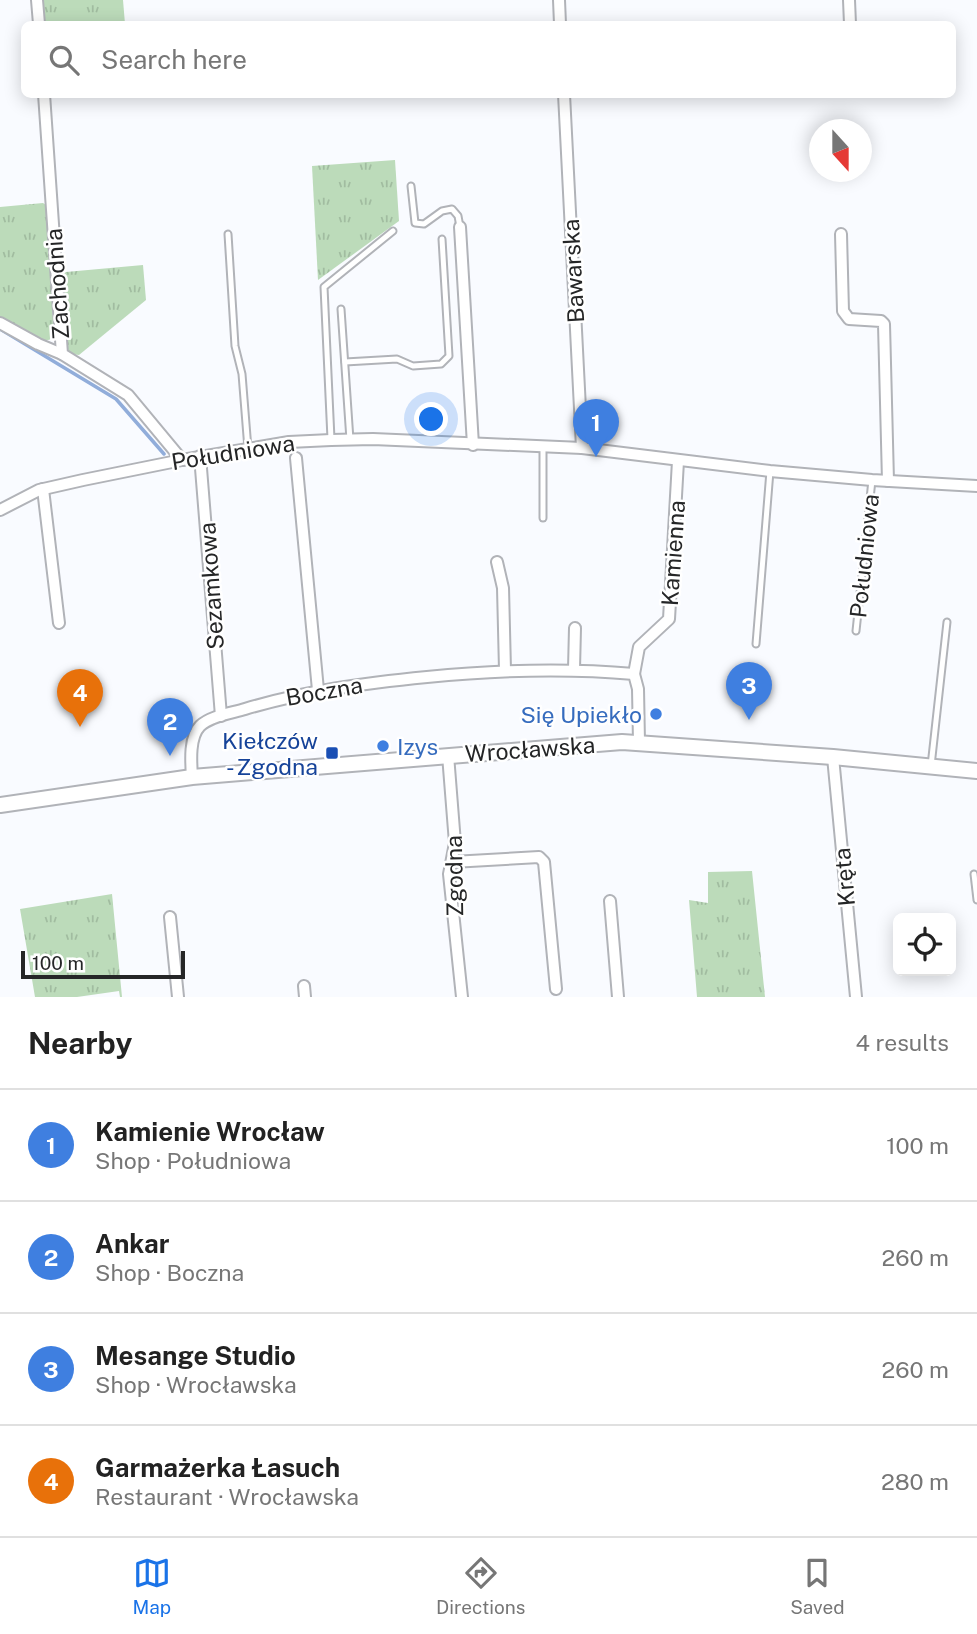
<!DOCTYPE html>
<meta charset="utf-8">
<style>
body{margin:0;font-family:"Public Sans",sans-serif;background:#f6f6f6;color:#222}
.controls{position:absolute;right:21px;bottom:21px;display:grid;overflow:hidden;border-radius:10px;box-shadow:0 4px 18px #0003}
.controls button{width:63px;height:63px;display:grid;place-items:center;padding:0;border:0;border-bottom:2px solid #e0e0e0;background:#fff;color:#222;font:35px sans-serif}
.compass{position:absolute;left:809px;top:119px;width:63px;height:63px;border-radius:50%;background:#fff;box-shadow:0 4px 18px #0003;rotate:159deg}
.scale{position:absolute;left:21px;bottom:18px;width:164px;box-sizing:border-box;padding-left:7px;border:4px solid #252627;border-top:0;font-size:19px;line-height:24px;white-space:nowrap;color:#252627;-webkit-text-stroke:5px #fff;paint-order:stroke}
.you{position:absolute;left:432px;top:420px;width:24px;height:24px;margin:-18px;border:5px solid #fff;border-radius:50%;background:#1a73e8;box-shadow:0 0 0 10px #1a73e833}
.badge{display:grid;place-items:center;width:46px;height:46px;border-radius:50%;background:#1a73e8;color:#fff;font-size:23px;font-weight:700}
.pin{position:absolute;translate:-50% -58px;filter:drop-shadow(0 2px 4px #0008)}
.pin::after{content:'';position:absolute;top:37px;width:24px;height:21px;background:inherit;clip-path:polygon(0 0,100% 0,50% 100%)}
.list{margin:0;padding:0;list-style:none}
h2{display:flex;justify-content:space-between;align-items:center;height:91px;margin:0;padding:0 28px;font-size:30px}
h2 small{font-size:23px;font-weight:400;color:#767676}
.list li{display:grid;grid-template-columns:46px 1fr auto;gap:21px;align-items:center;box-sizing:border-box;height:112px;padding:0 28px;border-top:2px solid #e0e0e0}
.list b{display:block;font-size:26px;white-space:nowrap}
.list p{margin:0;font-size:23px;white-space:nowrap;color:#767676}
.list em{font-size:23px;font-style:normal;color:#767676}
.icon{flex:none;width:38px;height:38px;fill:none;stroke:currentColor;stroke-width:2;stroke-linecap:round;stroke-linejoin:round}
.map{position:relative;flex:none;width:977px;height:997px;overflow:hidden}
.search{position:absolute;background:#fff;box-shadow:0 4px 18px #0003;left:21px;right:21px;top:21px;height:77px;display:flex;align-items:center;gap:18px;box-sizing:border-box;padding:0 24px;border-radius:10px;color:#767676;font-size:26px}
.sheet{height:539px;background:#fff}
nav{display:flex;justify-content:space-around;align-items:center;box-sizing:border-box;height:98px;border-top:2px solid #e0e0e0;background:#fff;font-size:19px;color:#767676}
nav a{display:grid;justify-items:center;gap:4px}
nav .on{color:#1a73e8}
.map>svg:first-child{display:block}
.grass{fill:url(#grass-tufts)}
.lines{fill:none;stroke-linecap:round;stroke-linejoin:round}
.stream{stroke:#91adda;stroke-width:3.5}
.service-casing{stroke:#b1b3b8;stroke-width:9}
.minor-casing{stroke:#b1b3b8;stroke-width:14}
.tertiary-casing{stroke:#b1b3b8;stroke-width:18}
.service{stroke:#fff;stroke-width:5}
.minor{stroke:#fff;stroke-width:10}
.tertiary{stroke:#fff;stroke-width:14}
.shop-dot{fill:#3f7fe0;stroke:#fff;stroke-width:2.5}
.transit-dot{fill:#1a4fb4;stroke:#fff;stroke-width:2.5}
.labels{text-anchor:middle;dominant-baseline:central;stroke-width:5;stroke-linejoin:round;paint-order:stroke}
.street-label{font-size:23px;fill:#252627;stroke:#fff}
.shop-label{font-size:23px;fill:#366cbe;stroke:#fff;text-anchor:end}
.transit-label{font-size:23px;fill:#164399;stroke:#fff;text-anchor:end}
</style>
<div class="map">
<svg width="977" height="997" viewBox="0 0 977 997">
<defs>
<pattern id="grass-tufts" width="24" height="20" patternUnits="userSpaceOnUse" patternTransform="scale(1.75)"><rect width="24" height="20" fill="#bcdbba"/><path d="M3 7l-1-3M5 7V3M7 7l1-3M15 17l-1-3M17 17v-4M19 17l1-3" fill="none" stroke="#a1bca0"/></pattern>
</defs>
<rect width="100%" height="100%" fill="#f9fbff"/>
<!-- grass -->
<g class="grass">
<polygon points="41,0 123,0 125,24 43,24"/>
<polygon points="395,160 399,221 318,280 312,166"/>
<path d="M43,203l3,2 8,132c-14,12 -40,-10 -54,-17v-113z"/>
<polygon points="143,265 146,300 79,355 71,354 65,345 59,275 66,272"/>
<polygon points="752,871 765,997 697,997 689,900 708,903 708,872"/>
<polygon points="112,894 122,997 120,997 119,991 77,997 35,997 20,909"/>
</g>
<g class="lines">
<!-- stream -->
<polyline class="stream" points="0,329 116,399 164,454"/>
<!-- service casing -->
<g class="service-casing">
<g id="service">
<polyline points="411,186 415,223 424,224 442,211 452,209 458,216 460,227"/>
<polyline points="228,234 235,346 242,374 248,449"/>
<polyline points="341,309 350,440"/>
<polyline points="345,362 397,359 413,366 441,364 449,356 442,239"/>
<polyline points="331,439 324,287 393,231"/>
<polyline points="543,447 543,518"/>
<polyline points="856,631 872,480"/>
<polyline points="756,644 770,471"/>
<polyline points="931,766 947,622"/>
<polyline points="974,874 977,900"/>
</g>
</g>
<!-- minor casing -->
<g class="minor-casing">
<g id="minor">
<polyline points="37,0 39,24"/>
<polyline points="559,0 560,24"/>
<polyline points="849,0 850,24"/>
<polyline points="44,94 62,354 128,395 182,460"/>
<polyline points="564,94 582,448"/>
<polyline points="460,227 473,445"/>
<polyline points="841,234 843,311 849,319 881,321 884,324 888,481"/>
<polyline points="0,323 38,344 62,354"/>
<polyline points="200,456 221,716"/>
<polyline points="296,458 318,690"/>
<polyline points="43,489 59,623"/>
<polyline points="0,510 39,490 83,480 182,460 289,442 331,440 373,439 582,448 770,471 872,480 977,486"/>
<polyline points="497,562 503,588 505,670"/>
<polyline points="574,669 575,628"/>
<polyline points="634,674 639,647 669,619 678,461"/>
<polyline points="448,755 455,843 449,874 462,997"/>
<polyline points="833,757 856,997"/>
<path d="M192,777c-1,-15 -3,-40 8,-51 10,-10 32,-13 45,-17 60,-18 120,-26 182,-32 70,-7 137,-9 207,-3l4,15 1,53"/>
<polyline points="452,862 539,857 544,862 556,989"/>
<polyline points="610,901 618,997"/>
<polyline points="170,917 178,997"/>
<polyline points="304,986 305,997"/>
</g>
</g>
<!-- tertiary casing -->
<g class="tertiary-casing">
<polyline id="tertiary" points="0,805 192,777 622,742 833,757 977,771"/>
</g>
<!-- service -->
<use href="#service" class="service"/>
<!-- minor -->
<use href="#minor" class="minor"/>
<!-- tertiary -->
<use href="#tertiary" class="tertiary"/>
</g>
<!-- markers -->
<g class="shop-dot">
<circle cx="656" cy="714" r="7"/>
<circle cx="383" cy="746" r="7"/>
</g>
<rect class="transit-dot" x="325" y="746" width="14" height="14" rx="3.5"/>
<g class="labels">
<!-- street labels -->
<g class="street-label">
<text transform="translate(573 271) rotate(-93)">Bawarska</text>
<text transform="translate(57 284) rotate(-94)">Zachodnia</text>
<text transform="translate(233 452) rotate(-9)">Południowa</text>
<text transform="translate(673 553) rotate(-86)">Kamienna</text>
<text transform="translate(864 556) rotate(-84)">Południowa</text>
<text transform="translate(211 586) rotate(-94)">Sezamkowa</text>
<text transform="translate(324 691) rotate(-10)">Boczna</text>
<text transform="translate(530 749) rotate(-4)">Wrocławska</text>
<text transform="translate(454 876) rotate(-91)">Zgodna</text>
<text transform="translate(844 877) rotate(-95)">Kręta</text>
</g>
<!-- shop labels -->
<g class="shop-label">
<text x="642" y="714">Się Upiekło</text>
<text x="397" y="746" text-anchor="start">Izys</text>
</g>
<!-- transit labels -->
<g class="transit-label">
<text x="318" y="740">Kiełczów<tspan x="318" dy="26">- Zgodna</tspan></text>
</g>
</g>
</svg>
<div class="controls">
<button><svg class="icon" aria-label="locate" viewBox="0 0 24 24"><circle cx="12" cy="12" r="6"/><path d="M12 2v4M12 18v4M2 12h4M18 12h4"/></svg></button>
</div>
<svg class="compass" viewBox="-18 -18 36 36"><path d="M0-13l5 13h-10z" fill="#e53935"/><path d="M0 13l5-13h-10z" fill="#767676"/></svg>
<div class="scale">100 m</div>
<div class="you"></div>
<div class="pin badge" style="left:596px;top:457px;background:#3f7fe0">1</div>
<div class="pin badge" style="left:170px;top:756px;background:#3f7fe0">2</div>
<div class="pin badge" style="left:749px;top:720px;background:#3f7fe0">3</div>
<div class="pin badge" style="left:80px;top:727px;background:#e8710a">4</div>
<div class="search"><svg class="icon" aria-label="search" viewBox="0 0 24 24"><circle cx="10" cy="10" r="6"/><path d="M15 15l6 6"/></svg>Search here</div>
</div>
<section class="sheet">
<h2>Nearby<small>4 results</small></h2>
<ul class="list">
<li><span class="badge" style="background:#3f7fe0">1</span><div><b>Kamienie Wrocław</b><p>Shop · Południowa</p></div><em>100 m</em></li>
<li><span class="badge" style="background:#3f7fe0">2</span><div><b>Ankar</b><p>Shop · Boczna</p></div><em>260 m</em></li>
<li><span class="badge" style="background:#3f7fe0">3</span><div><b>Mesange Studio</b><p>Shop · Wrocławska</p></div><em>260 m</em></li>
<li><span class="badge" style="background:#e8710a">4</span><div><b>Garmażerka Łasuch</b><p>Restaurant · Wrocławska</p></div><em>280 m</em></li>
</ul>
</section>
<nav>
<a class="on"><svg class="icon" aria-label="map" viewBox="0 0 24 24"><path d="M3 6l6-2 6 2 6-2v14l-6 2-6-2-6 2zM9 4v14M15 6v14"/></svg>Map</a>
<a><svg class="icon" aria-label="directions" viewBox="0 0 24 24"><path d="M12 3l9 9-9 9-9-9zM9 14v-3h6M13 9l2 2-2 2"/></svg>Directions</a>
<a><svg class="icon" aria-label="saved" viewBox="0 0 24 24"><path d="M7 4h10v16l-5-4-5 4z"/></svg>Saved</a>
</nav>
